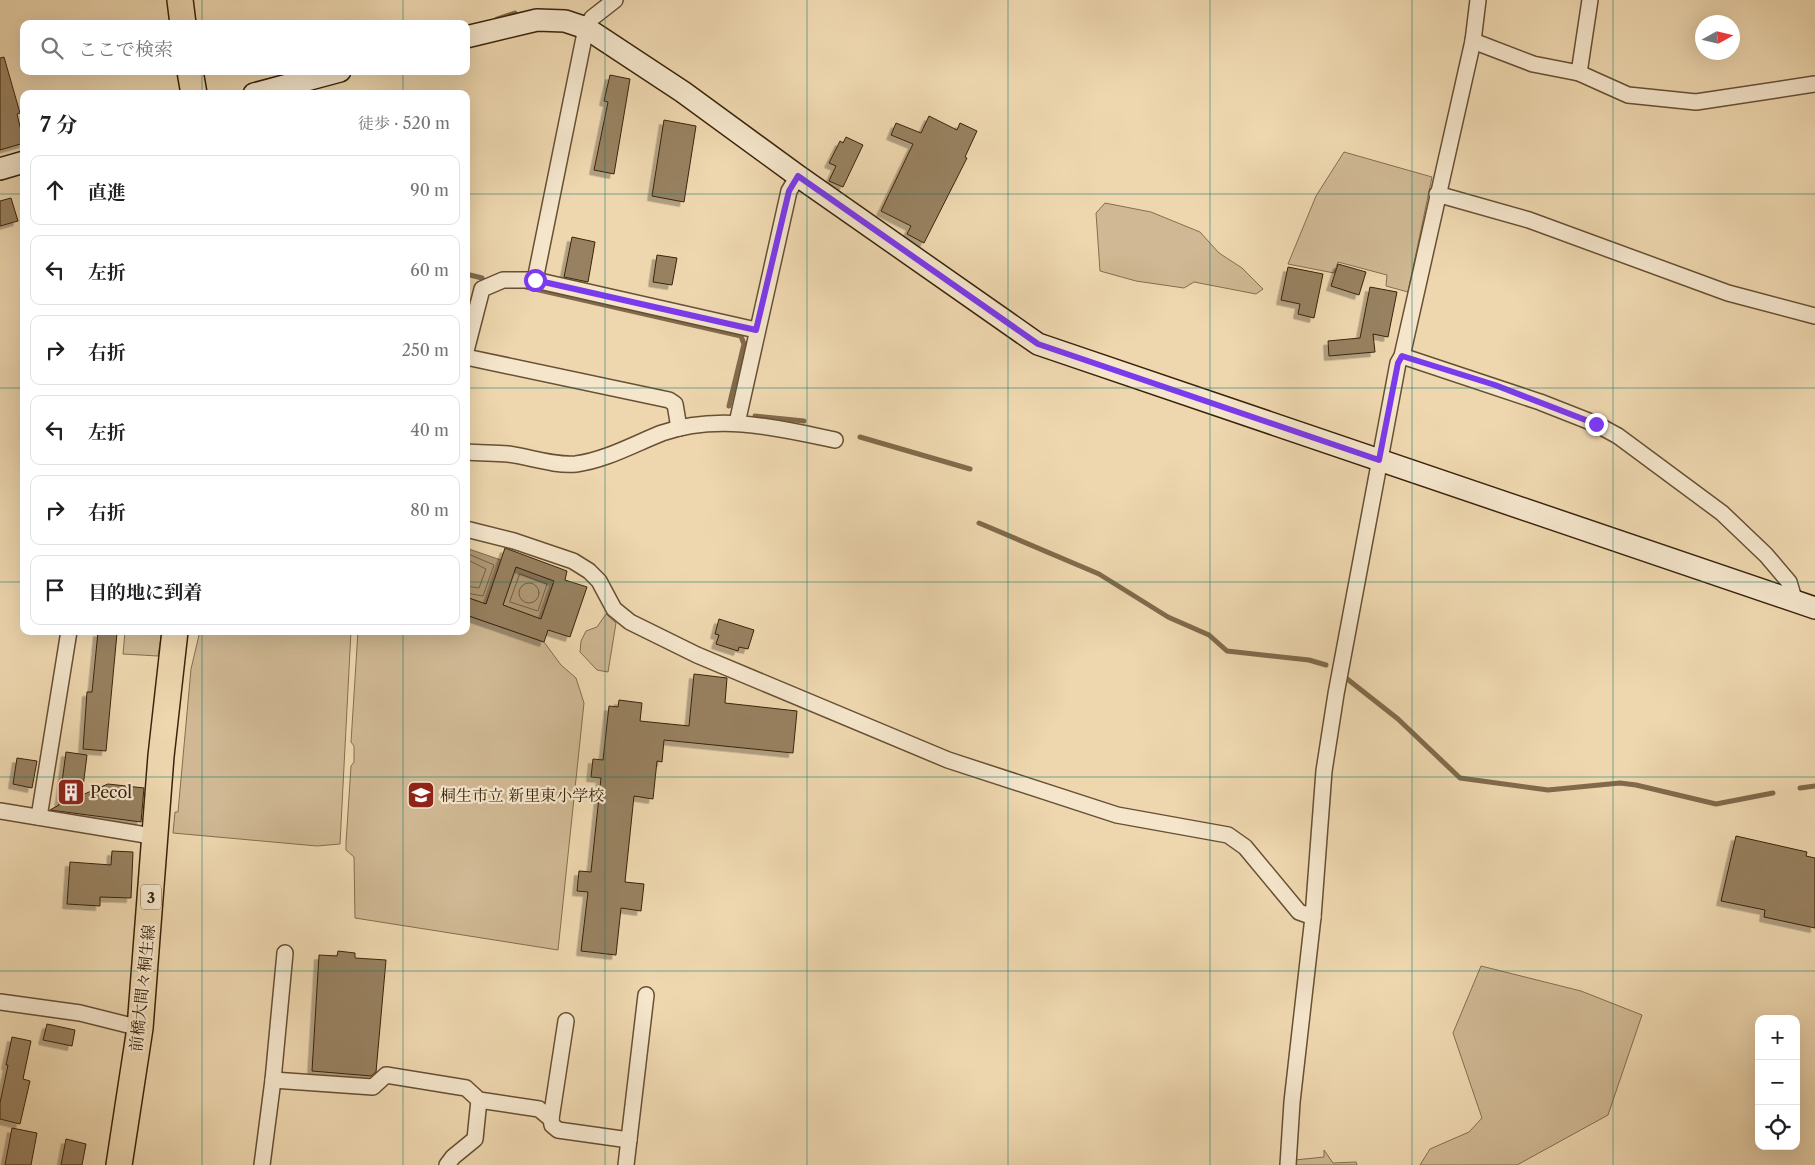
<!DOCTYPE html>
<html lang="ja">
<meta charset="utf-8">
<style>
body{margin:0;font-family:"Libre Caslon Text","Noto Serif JP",serif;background:#f6f6f6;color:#202124}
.controls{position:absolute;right:15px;bottom:15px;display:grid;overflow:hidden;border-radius:10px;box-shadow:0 5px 20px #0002}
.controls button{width:45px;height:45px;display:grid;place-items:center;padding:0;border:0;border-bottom:1px solid #e0e0e0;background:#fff;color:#202124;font:25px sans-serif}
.compass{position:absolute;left:1695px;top:15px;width:45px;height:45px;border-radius:50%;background:#fff;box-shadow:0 5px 20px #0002;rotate:82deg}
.stop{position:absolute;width:15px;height:15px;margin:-11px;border:4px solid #7c3aed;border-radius:50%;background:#fff}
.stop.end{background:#7c3aed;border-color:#fff;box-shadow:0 1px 5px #0008}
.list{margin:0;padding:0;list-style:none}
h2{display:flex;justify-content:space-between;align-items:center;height:65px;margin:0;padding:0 20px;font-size:21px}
h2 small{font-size:16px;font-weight:400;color:#757577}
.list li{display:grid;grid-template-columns:32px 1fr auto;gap:15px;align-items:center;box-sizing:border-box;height:70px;margin:0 10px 10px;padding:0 10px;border:1px solid #e0e0e0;border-radius:10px}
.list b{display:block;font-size:19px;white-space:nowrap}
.list em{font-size:16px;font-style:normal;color:#757577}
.icon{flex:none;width:28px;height:28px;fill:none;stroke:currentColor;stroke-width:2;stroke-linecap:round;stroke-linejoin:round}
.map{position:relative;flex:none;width:1815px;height:1165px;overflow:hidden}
.search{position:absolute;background:#fff;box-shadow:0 5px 20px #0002;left:20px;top:20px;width:450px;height:55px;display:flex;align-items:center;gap:12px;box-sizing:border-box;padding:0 18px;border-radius:10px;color:#757577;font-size:19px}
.panel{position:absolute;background:#fff;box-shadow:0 5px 20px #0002;left:20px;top:90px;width:450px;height:545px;border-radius:10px}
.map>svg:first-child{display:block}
.green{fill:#cfb893;stroke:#846e4e}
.water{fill:#b19a77;stroke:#816a4b}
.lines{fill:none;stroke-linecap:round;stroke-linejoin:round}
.shore{stroke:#765e40;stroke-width:1}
.stream{stroke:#816a4b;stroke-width:5}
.building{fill:#988160;stroke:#3a230a;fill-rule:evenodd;filter:url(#shadow)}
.street-casing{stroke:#675033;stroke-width:18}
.secondary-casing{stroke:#3a230a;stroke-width:24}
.primary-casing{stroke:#3a230a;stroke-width:28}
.street{stroke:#f4e5cb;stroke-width:15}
.secondary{stroke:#f4e5cb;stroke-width:21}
.primary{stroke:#eed7af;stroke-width:25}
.route{stroke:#7c3aed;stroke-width:6}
.grid{fill:none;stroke:#0f766e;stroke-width:1;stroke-opacity:0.55}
.labels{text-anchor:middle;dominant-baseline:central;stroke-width:4.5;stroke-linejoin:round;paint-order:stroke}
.shield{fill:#f4e5cb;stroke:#725d44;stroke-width:1}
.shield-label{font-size:15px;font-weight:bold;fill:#3a230a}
.poi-label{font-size:16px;fill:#3a230a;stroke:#f4e5cb;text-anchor:start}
.street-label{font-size:16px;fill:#3a230a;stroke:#f4e5cb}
</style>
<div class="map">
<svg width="1815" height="1165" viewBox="0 0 1815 1165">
<defs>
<filter id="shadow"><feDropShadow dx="-4.5" dy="4.5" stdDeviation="0" flood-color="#0004"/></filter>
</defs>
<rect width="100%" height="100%" fill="#eed7af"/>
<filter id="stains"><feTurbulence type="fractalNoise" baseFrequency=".004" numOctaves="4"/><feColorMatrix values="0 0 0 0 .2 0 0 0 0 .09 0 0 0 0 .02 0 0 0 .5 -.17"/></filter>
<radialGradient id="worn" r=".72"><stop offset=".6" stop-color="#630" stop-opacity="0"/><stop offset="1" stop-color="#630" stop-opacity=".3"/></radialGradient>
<!-- green -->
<g class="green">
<polygon points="1344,152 1432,177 1408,292 1386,286 1387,275 1338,262 1334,273 1288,264 1316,196"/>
<polygon points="1105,203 1151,212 1200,232 1219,253 1242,268 1263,289 1256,294 1194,282 1184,288 1136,281 1100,271 1096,213"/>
<polygon points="606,614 616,623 608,672 597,670 580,652 581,641 586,631 597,627"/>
<polygon points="466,615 544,642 561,665 576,678 584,703 558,950 355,918 354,857 346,850 346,843 351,766 354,762 354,746 351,742 358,631 466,631"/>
<polygon points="129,631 162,631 158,656 123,654 125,632"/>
<polygon points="200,631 351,631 340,844 317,846 173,833 175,812 178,812 191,669"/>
<polygon points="1481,966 1581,991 1642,1015 1608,1115 1517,1165 1420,1165 1430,1149 1469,1132 1482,1118 1453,1033"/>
<polygon points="1324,1150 1333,1163 1356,1162 1357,1165 1295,1165 1295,1160 1324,1157"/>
</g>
<!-- water -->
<g class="water">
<polygon points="466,548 501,560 486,604 466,597"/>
<polygon points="516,567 554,581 541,619 503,605"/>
</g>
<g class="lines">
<!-- shore -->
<g class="shore">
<polyline points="466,553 494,565 483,596 466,593"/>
<polyline points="466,559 486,569 479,588 466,586"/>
<polygon points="520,574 547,584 538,611 510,602"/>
<circle cx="529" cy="593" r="10"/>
</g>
<!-- stream -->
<g class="stream">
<polyline points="497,19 515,13"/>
<polyline points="466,274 482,278"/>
<polyline points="526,287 741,336 744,344 729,406"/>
<polyline points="755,416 804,421"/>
<polyline points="860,437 970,469"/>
<polyline points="979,523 1099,574 1168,617 1209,635 1227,651 1309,660 1326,665"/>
<polyline points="1346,678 1398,719 1460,778 1548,790 1620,783 1636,785 1716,804 1773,793"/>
<polyline points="1800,788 1815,786"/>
</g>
</g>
<!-- building -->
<g class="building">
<polygon points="4,57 20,113 17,114 24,143 0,150 0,58"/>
<polygon points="610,75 630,79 614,174 594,170 608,102 604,101"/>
<polygon points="929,116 957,130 960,123 977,131 965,157 967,158 924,243 907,234 911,226 881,211 913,144 891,135 896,123 921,133"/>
<polygon points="664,120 696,126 684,202 652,196"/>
<polygon points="846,137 863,145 843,187 829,181 836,166 829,163 840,141 843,143"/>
<polygon points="11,198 18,221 0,226 0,201"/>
<polygon points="572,237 595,242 588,282 564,277"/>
<polygon points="657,255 677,258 672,285 653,282"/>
<polygon points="1338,264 1366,272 1359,295 1331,286"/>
<polygon points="1288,267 1323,274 1314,318 1298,314 1300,304 1281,300"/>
<polygon points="1370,287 1397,292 1388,337 1373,334 1375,352 1329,356 1328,341 1360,338"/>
<path d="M505,548l62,23 -2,9 22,7 -17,50 -22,-7 -4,12 -78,-27v-18l20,7zM516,567l38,14 -13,38 -38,-14z"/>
<polygon points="719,619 754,630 748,649 739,647 738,651 716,644 719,635 715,634"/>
<polygon points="98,632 117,633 106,751 83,749 87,692 92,692"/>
<polygon points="694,674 727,678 725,703 797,711 793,753 664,740 662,762 657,761 653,799 634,796 625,882 644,884 641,911 621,908 616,955 581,951 588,892 577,891 579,871 591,872 601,778 591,777 593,759 603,760 609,706 618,707 619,700 642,703 640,721 689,726"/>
<polygon points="66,752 87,755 82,795 108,784 144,788 141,822 50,810 59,805"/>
<polygon points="17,758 37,761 32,788 13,784"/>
<polygon points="1736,836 1807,852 1806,856 1815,858 1815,928 1764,917 1765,910 1721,901"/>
<polygon points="112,851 133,852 131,898 100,897 100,906 67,904 70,862 111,865"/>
<polygon points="338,951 355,953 355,958 386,960 376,1072 371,1076 312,1071 319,955 337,956"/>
<polygon points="47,1024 75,1030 72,1046 43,1040"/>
<polygon points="12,1037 31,1041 23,1079 30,1081 20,1124 0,1119 0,1103 8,1065 6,1065"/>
<polygon points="12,1128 37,1133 31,1165 5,1165"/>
<polygon points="66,1139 86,1144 82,1165 61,1165"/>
</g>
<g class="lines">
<!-- street casing -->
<g class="street-casing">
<g id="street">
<polyline points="1473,41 1533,64 1579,73 1628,95 1696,102 1815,84"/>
<polyline points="1579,73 1590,0"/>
<polyline points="1437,194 1529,220 1728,293 1815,316"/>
<polyline points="535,280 586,28 592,18 615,0"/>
<polyline points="466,351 482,289 503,280 535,280 756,330"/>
<polyline points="1402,356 1540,402 1596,424 1618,436 1722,513 1766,555 1789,582 1795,602"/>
<polyline points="466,357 669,400 675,404 679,428"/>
<polyline points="737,423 789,191 798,176"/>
<path d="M466,452c14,1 28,1 42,2 22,3 46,12 68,10 30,-4 58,-20 86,-31 57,-20 116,-5 173,7"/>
<polyline points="466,529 514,541 573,561 589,571 599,581 614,609 630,622 697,655 948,760 1117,815 1228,835 1245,847 1299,912 1313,917"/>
<polyline points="0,811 140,834 155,838"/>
<polyline points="39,817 69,631"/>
<polyline points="0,1002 80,1013 140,1028"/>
<polyline points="273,1080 373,1087 386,1075 466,1088 479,1100 539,1109 551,1119 552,1125 558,1130 629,1140"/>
<polyline points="551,1119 566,1021"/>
<polyline points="262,1165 273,1080 285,953"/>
<polyline points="447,1165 453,1157 475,1139 479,1100"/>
<polyline points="626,1165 646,995"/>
<polyline points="1288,1165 1292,1102 1313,917 1324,771 1336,694 1398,363 1402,356 1473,41 1478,0"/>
</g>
</g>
<!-- secondary casing -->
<g class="secondary-casing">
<g id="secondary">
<polyline points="466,37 537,20 565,21 586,28 683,92 798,176 1038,344 1815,608"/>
<polyline points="254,94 340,71"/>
<polyline points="0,169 24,162"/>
</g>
</g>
<!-- primary casing -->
<g class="primary-casing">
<g id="primary">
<polyline points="180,0 183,24"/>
<polyline points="190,71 194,94"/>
<polyline points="119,1165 140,1028 161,756 175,631"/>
</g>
</g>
<!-- street -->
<use href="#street" class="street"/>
<!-- secondary -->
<use href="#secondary" class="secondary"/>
<!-- primary -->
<use href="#primary" class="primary"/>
</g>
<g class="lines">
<!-- route -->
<polyline class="route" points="535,280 756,330 789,191 798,176 1038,344 1379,460 1398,363 1402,356 1495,385 1596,424"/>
</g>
<!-- grid -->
<path class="grid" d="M202,0v24M403,0v24M605,0v1165M807,0v1165M1008,0v1165M1210,0v1165M1412,0v1165M1613,0v1165M202,71v23M403,71v23M0,194h24M466,194h1349M0,388h24M466,388h1349M0,582h24M466,582h1349M202,631v534M403,631v534M0,777h1815M0,971h1815"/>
<!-- icons -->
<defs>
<g id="building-square" transform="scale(1.4375)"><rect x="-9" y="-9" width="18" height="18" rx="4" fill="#8f2418" stroke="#f4e5cb"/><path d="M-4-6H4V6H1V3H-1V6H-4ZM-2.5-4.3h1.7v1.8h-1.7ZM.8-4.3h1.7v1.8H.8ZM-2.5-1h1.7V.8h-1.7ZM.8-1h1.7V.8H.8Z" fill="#fff"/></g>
<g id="school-square" transform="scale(1.4375)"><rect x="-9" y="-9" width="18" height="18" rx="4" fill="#8f2418" stroke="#f4e5cb"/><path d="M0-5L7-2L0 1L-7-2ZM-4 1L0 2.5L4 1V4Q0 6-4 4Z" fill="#fff"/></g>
</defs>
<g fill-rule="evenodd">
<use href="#building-square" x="71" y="792"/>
<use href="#school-square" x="421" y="795"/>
</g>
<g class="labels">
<!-- shield labels -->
<rect class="shield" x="141" y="884.5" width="20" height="25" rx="4"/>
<g class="shield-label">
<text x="151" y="897">3</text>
</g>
<!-- poi labels -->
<g class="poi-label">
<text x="90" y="792">Pecol</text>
<text x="440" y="795">桐生市立 新里東小学校</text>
</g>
<!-- street labels -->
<g class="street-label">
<text transform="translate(142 988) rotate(-84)">前橋大間々桐生線</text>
</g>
</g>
<rect width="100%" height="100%" filter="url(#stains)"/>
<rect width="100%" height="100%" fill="url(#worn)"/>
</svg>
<div class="controls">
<button>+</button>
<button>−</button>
<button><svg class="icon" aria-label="locate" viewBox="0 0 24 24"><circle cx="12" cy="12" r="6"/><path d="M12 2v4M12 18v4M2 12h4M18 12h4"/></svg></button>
</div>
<svg class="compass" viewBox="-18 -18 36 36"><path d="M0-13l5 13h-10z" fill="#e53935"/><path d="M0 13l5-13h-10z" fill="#757577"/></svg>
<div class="stop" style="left:535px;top:280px"></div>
<div class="stop end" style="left:1596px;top:424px"></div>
<div class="search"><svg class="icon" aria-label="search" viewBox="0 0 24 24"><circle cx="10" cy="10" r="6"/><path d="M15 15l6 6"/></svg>ここで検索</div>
<section class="panel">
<h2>7 分<small>徒歩 · 520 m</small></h2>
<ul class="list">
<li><svg class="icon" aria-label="ahead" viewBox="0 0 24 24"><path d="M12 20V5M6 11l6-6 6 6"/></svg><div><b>直進</b></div><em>90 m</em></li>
<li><svg class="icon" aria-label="left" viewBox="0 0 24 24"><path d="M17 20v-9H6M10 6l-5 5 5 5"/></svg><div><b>左折</b></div><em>60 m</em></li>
<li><svg class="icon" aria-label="right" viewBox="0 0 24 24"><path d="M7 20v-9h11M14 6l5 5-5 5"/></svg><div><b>右折</b></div><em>250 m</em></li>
<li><svg class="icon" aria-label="left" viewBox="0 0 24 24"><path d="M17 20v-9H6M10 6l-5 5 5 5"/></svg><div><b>左折</b></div><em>40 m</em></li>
<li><svg class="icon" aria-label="right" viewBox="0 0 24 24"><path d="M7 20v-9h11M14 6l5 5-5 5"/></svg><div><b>右折</b></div><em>80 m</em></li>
<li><svg class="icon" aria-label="arrive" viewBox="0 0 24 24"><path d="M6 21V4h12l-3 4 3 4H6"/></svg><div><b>目的地に到着</b></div></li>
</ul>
</section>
</div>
